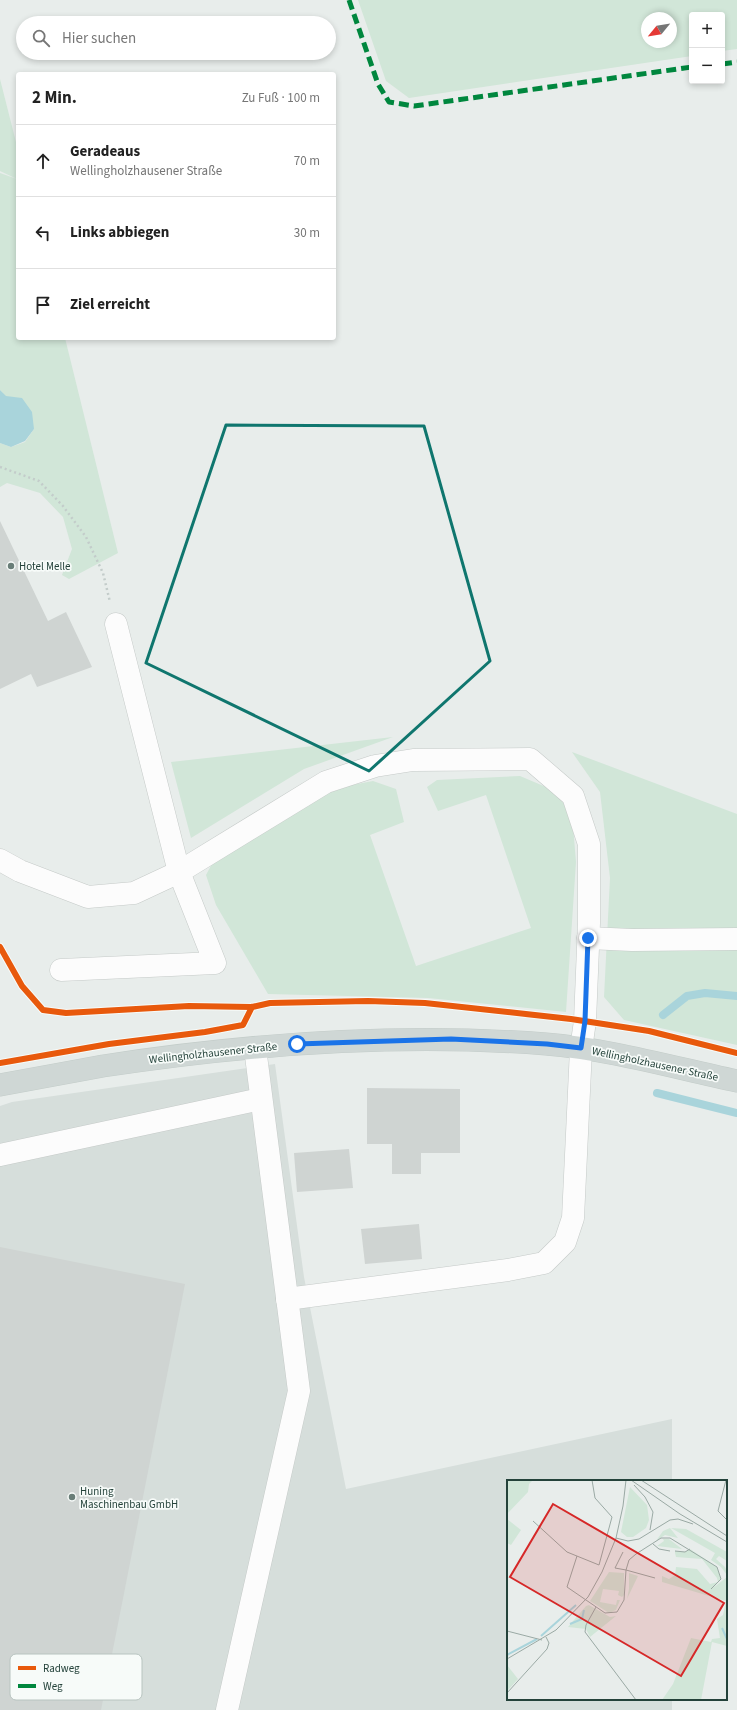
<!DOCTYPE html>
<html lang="de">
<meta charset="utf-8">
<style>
body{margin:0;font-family:"Source Sans 3",sans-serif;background:#f6f6f6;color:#222}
.controls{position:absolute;right:12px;top:12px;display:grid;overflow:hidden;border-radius:4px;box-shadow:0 2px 6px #0003}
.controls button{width:36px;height:36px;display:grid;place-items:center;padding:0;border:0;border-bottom:1px solid #e0e0e0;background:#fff;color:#222;font:20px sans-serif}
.compass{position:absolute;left:641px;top:12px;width:36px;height:36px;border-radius:50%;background:#fff;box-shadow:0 2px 6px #0003;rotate:240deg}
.stop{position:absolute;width:12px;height:12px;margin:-9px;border:3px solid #1a73e8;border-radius:50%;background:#fff}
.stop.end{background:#1a73e8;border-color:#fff;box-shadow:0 1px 4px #0008}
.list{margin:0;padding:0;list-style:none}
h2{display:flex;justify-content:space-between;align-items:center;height:52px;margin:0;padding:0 16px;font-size:17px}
h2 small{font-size:13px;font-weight:400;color:#767676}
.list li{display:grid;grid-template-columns:26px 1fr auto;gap:12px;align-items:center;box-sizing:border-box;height:72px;padding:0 16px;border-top:1px solid #e0e0e0}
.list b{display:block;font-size:15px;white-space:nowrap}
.list p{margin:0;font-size:13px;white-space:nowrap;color:#767676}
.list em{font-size:13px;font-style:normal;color:#767676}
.icon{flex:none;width:22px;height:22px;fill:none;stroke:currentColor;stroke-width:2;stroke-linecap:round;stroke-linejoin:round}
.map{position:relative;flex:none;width:737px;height:1710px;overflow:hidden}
.search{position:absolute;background:#fff;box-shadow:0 2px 6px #0003;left:16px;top:16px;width:320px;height:44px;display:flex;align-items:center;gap:10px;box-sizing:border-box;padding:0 14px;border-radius:22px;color:#767676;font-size:15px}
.panel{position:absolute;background:#fff;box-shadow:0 2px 6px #0003;left:16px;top:72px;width:320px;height:268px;border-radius:4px}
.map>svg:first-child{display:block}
.built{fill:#d6dedb}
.green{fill:#d1e6d8;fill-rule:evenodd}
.water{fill:#a9d4db}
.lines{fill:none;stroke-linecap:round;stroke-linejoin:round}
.stream{stroke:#a9d4db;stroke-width:8}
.building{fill:#cfd4d2}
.minor-casing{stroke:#c5cac8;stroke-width:23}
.major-casing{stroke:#c3ccc9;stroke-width:23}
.path{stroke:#c3ccca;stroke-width:2.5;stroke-dasharray:2 3;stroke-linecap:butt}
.minor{stroke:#fcfcfc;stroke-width:22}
.major{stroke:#cfd7d5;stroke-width:22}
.quiet{stroke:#00873e;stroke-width:5;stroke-dasharray:10 5;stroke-linecap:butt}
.cycleway-casing{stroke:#f7fbf9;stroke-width:8}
.cycleway{stroke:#e8590c;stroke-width:6}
.route{stroke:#1a73e8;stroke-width:5}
.marked{fill:none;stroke:#0f766e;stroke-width:3;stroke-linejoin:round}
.poi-dot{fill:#697e78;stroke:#f7fbf9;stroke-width:1.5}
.labels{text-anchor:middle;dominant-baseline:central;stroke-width:3.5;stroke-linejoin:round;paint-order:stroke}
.poi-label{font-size:11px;fill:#24423a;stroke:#f7fbf9;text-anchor:start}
.street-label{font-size:11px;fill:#24423a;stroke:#f7fbf9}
.inset-river{fill:none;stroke:#a9d4db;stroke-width:2}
.inset-road{fill:none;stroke:#9aa9a4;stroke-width:1}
.view{fill:#d62828;fill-opacity:0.15;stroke:#d62828;stroke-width:2}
.inset-edge{fill:none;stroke:#24423a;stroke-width:2}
.key{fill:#f7fbf9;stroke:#b8c4c0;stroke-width:1}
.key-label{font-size:11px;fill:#24423a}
</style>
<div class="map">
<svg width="737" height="1710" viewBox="0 0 737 1710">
<rect width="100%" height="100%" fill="#e8edeb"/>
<!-- built -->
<polygon class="built" points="275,1064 304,1277 346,1489 672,1419 672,1481 508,1481 508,1699 672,1699 672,1710 0,1710 0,1106 12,1102"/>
<!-- green -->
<g class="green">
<path d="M358,0h379v49l-15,2v-36h-30v41l-283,42 -23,-17zM647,18h24v24h-24z"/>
<polygon points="0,79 18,150 18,338 65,338 118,553 69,579 62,575 72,549 63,517 40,493 7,483 0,487 0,443 11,447 25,442 34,429 0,390 0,173 17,179 0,171"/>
<polygon points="393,737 304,769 191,838 171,762"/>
<polygon points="572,752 737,814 737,1045 624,1020 604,997 610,878 600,792"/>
<polygon points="520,776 553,790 572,814 576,862 566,1012 428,998 268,994 216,905 206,875 214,860 336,788 373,781 396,789 404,822 370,835 416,966 531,928 486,795 438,811 427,787 437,780"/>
</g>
<!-- water -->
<polygon class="water" points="0,390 6,396 22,398 32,412 34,429 25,441 11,447 0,443"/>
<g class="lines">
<!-- stream -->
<g class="stream">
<polyline points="663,1015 687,996 705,993 737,996"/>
<polyline points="657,1093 737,1113"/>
</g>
</g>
<!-- building -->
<g class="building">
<polygon points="0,521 48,621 66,612 92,667 37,687 31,674 0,689"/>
<polygon points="367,1088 460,1089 460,1153 421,1153 421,1174 392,1174 392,1144 367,1144"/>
<polygon points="349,1149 353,1188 297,1192 294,1153"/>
<polygon points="419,1224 422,1259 365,1264 361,1229"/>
<polygon points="0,1247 185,1284 101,1710 0,1710"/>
</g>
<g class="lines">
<!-- minor casing -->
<g class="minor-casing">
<g id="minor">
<polyline points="116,624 179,872 326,782 375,766 413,760 530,759 573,796 589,844 589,923 585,1021 581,1049 573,1218 565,1242 544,1263 508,1270 287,1299"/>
<polyline points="0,860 20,871 88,897 134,893 179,872 215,963 61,970"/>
<polyline points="588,938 632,940 737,939"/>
<polyline points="0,1155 261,1099"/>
<polyline points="227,1710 299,1391 255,1048"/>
</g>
</g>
<!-- major casing -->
<g class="major-casing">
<path id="major" d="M0,1085c34,-6 69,-13 103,-19 144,-22 298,-33 443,-22 63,5 129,24 191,37"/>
</g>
<!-- path -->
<polyline class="path" points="0,467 39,481 63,506 86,537 103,573 110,602"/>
<!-- minor -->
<use href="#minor" class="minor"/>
<!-- major -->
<use href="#major" class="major"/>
<!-- quiet -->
<g class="quiet">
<polyline points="349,0 378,84 389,102 414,106 692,67"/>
<polyline points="722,64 737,62"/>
</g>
<!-- cycleway casing -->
<g class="cycleway-casing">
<g id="cycleway">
<polyline points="0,947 22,986 43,1010 66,1013 189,1006 252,1007 270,1003 368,1001 425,1003 571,1019 649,1031 737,1053"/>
<polyline points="0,1063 109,1044 205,1032 243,1025 252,1007"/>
</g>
</g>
<!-- cycleway -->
<use href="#cycleway" class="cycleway"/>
</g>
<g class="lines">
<!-- route -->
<polyline class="route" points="297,1044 451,1039 547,1044 581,1048 585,1021 588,938"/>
</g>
<!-- marked area -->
<path class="marked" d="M226,425l198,1 66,235 -121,110 -223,-108z"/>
<!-- markers -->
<g class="poi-dot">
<circle cx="11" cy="566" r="4"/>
<circle cx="72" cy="1497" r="4"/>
</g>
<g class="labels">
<!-- poi labels -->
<g class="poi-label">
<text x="19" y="566">Hotel Melle</text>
<text x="80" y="1491">Huning<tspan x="80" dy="13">Maschinenbau GmbH</tspan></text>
</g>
<!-- street labels -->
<g class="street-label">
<text transform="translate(213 1053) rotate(-6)">Wellingholzhausener Straße</text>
<text transform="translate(655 1064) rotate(12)">Wellingholzhausener Straße</text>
</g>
</g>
<!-- overview -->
<g transform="translate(507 1480)">
<rect width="220" height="220" fill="#e8edeb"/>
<path d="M0,0h26l-4,4 -1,8 -21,22zM123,7l17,18 2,15 -3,8 -13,9h-6l-6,-5zM0,39l14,11 -10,15 -4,-2zM163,48l8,10 -13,-3 -9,6 7,-10zM164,48l15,1 41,23v9l-8,-5 -3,3 9,8 2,4v4l-6,-8 -10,-7 4,-7zM156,59h6l13,10 -25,-3 7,-5zM183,69l27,18 4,12 -8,9 14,-11v69l-15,-4 -11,58h-39l11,-16 18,-46 20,4 1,-3 8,-1 -3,-19 6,-4 3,-14 -64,-19v-6l7,3 6,-4 1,-8 21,2 13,15 8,-2 -1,-4 -15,-19 -26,-2 -1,-4v-2l10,1zM102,92l15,1v22l-2,2 -4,-2 1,-4 -16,-2 -3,13 16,3 1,-5h3l-4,10 -7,3 -19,-12zM122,93l9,3 -11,23 2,-10zM82,125l21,12 6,-1 -26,21 -4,-8 -18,-2 18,-21zM0,185l11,14 -11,12z" fill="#d1e6d8"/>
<path class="inset-river" d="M63,144l12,-5 2,-9M215,148l5,11M34,156l35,-31M0,175l30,-16"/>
<path class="inset-road" d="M85,0l3,18 17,19 -13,48M124,0l49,34 47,28M134,0l86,56M219,0l-8,31 9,9M127,5l11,12 8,15 -3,18M26,41l34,31 32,13M109,58l12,3 11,-2 31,-19 8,-1 15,5M146,64l6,5 11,2M168,71l10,1 5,-3M116,72l-8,16 11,2 3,-10 7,-6 25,-16h9l47,29 4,12 -10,10M70,76l-10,31 38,26 12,-1 7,-12 2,-30 29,8M89,127l-10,18 -1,7 51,68M0,151l35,9M0,179l49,-29 32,-33 14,-25 14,-34 7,-32 3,-26M0,213l40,-44 2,-6 -3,-6"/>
<path class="view" d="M46,24l171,99 -43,73 -171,-99z"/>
<rect width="220" height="220" class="inset-edge"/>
</g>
<!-- legend -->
<rect x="10" y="1654" width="132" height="46" rx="6" class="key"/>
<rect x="18" y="1666" width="18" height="4" fill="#e8590c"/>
<rect x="18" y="1684" width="18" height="4" fill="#00873e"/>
<g class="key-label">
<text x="43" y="1672">Radweg</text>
<text x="43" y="1690">Weg</text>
</g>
</svg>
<div class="controls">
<button>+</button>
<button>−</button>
</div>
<svg class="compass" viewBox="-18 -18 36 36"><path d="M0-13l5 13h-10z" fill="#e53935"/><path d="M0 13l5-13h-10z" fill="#767676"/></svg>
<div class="stop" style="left:297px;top:1044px"></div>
<div class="stop end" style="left:588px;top:938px"></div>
<div class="search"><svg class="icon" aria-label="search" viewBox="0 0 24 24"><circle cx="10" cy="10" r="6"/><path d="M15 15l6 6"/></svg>Hier suchen</div>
<section class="panel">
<h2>2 Min.<small>Zu Fuß · 100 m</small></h2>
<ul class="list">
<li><svg class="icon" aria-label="ahead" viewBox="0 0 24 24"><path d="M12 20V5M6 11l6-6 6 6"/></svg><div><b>Geradeaus</b><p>Wellingholzhausener Straße</p></div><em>70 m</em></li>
<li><svg class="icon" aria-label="left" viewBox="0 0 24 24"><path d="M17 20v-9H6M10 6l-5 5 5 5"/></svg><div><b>Links abbiegen</b></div><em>30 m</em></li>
<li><svg class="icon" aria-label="arrive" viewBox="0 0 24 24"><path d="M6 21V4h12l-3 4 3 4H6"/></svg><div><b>Ziel erreicht</b></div></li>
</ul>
</section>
</div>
